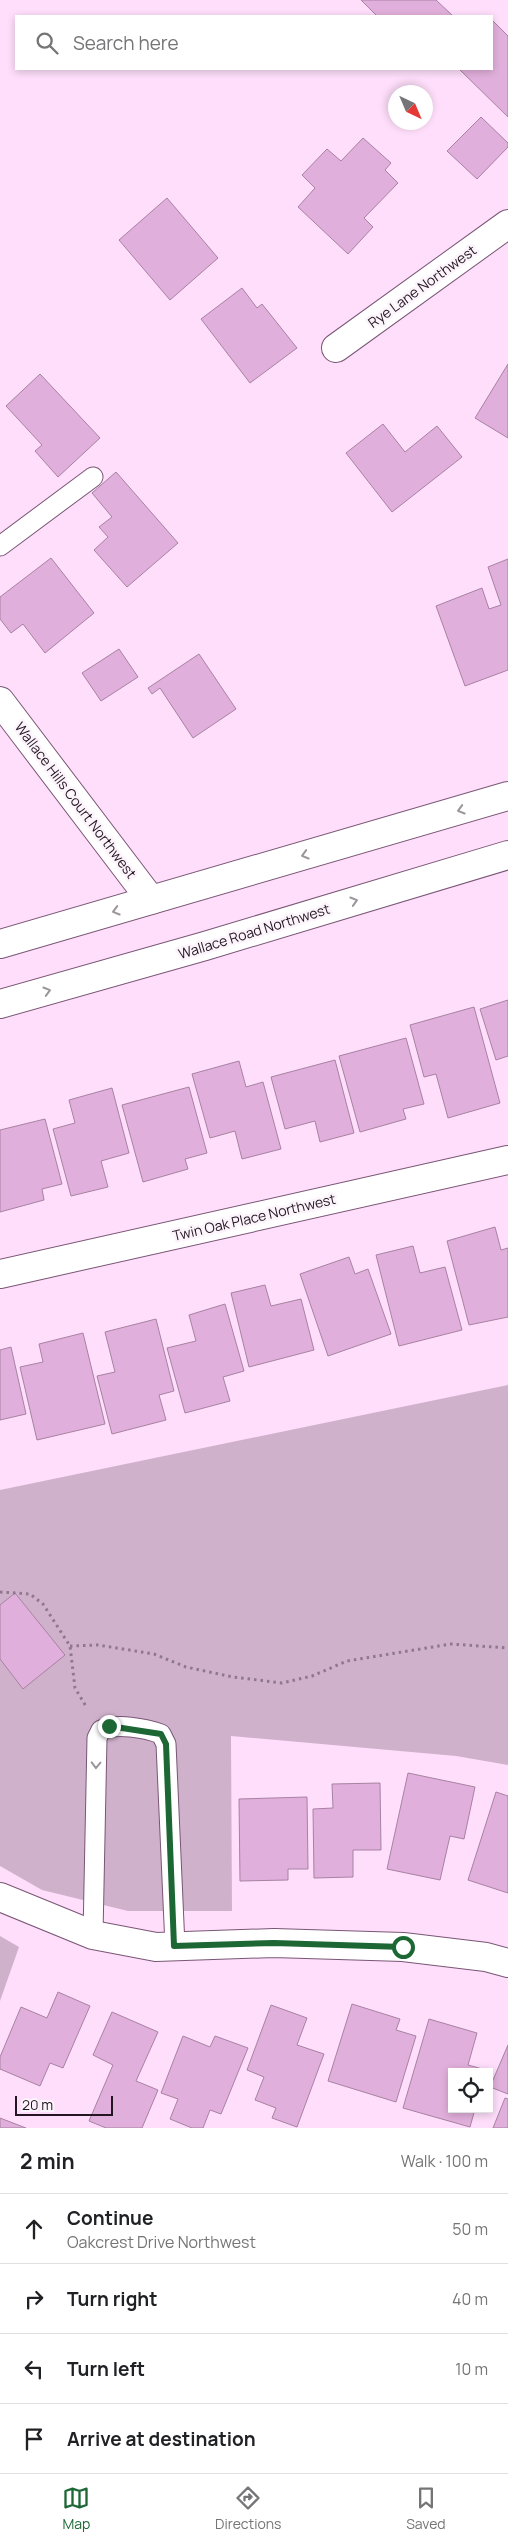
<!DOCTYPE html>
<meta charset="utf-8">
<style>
body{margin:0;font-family:Manrope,sans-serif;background:#f6f6f6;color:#202124}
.controls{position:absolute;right:15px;bottom:15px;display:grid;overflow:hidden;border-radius:0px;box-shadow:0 2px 8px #0003}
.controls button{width:45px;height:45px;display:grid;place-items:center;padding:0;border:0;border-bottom:1px solid #e0e0e0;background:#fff;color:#202124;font:25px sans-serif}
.compass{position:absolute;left:388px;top:85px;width:45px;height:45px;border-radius:50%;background:#fff;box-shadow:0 2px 8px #0003;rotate:136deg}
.scale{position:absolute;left:15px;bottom:12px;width:98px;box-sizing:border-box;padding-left:5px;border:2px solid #231522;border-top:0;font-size:14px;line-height:18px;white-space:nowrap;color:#231522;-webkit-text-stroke:4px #fcf4fb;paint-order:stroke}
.stop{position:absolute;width:15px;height:15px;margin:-11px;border:4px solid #1d6735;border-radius:50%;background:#fff}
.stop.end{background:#1d6735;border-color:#fff;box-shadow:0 1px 5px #0008}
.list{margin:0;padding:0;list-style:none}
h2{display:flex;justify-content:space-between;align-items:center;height:65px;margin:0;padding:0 20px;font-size:21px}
h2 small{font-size:16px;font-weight:400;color:#757577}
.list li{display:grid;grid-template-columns:32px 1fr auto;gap:15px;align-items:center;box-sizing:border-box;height:70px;padding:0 20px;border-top:1px solid #e0e0e0}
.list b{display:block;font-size:19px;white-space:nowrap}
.list p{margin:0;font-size:16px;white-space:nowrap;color:#757577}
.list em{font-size:16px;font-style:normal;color:#757577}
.icon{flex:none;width:28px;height:28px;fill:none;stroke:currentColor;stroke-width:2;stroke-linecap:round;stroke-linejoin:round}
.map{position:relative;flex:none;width:508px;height:2128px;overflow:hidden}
.search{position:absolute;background:#fff;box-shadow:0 2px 8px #0003;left:15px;right:15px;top:15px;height:55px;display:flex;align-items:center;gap:12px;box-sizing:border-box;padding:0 18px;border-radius:0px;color:#757577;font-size:19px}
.sheet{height:345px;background:#fff}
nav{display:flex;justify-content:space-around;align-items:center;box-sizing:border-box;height:70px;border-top:1px solid #e0e0e0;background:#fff;font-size:14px;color:#757577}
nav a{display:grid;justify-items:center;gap:2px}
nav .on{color:#1d6735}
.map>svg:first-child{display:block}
.green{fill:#d0b1cc}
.building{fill:#e1afdb;stroke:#a782a3}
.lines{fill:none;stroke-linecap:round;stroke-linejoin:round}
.lane-casing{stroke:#795675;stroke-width:21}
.street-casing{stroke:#795675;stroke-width:30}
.primary-casing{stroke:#795675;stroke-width:30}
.path{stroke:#8f788c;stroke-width:3;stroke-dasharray:2.5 4;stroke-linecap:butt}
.lane{stroke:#fff;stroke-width:19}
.street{stroke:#fff;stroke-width:28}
.primary{stroke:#fff;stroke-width:28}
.oneway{stroke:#9c969c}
.route{stroke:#1d6735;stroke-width:6}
.labels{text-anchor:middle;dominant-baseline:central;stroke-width:5;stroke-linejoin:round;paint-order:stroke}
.street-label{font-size:14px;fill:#231522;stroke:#fcf4fb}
</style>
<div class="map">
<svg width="508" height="2128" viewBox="0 0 508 2128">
<rect width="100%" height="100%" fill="#fedefa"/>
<!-- green -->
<g class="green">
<polygon points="508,1385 508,1765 456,1756 231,1736 232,1911 128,1911 42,1890 0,1866 0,1490"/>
<polygon points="0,1936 19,1947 0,2001"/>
</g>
<!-- building -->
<g class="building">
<polygon points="361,0 436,0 453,16 377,16"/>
<polygon points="492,20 508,36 508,117 459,69 492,69"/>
<polygon points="481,117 508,143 508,147 477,179 447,151"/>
<polygon points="363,138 391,163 385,170 398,183 364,218 373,227 348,254 298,207 315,188 302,175 327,149 341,161"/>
<polygon points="167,198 218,258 170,300 119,240"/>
<polygon points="242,288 257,308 262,304 297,348 250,383 201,319"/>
<polygon points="508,364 508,438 475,418"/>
<polygon points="40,374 100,438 58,477 35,451 42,445 6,406"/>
<polygon points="383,424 405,452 437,426 462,457 392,512 346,453"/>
<polygon points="116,472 178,543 127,587 94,550 108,537 99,527 112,517 92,493"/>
<polygon points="51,558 94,613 45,653 23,624 11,633 0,619 0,597"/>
<polygon points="508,559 508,670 465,686 436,606 482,588 489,609 501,605 488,567"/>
<polygon points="119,649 138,677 101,701 82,673"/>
<polygon points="199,654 236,709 193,738 160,688 152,694 148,688"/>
<polygon points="508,1000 508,1056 496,1060 480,1009"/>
<polygon points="474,1007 500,1103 448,1118 436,1074 424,1077 410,1025"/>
<polygon points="406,1038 424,1104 403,1109 406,1119 360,1132 339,1056"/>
<polygon points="335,1060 354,1133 320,1142 315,1121 285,1129 271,1077"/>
<polygon points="239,1061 246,1087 263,1082 281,1149 242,1159 235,1131 210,1138 192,1074"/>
<polygon points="189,1087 207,1153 185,1159 188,1169 143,1182 122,1105"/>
<polygon points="112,1088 129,1153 101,1161 108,1187 71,1196 53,1129 75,1123 69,1100"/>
<polygon points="45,1119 62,1184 42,1189 44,1200 0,1212 0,1130"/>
<polygon points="495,1227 501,1250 508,1248 508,1317 469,1325 447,1241"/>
<polygon points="413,1246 420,1273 445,1267 462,1330 399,1346 376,1255"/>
<polygon points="349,1257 355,1274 368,1269 391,1334 328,1356 300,1274"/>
<polygon points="265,1285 271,1306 301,1299 314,1350 249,1367 231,1293"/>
<polygon points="225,1304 244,1371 223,1377 230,1401 185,1413 167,1348 196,1341 189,1315"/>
<polygon points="156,1319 174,1391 159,1395 166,1420 112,1434 97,1376 115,1372 105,1332"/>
<polygon points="83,1333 105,1424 37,1440 20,1367 43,1362 39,1344"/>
<polygon points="11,1347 26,1414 0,1420 0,1350"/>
<polygon points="15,1593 65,1655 23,1689 0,1659 0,1605"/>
<polygon points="408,1773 475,1787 464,1839 450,1836 440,1880 387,1869"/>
<polygon points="380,1783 381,1850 353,1850 353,1877 314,1878 313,1809 333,1808 332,1784"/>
<polygon points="496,1792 508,1796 508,1893 468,1880"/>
<polygon points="307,1797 308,1869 288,1869 288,1880 240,1881 239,1799"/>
<polygon points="58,1992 90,2006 63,2068 50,2063 40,2086 0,2069 0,2057 21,2007 47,2018"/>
<polygon points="352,2004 400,2019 396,2030 416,2036 396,2102 328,2081"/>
<polygon points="271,2005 307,2018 297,2045 324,2054 297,2127 272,2118 276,2108 255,2100 264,2077 247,2070"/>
<polygon points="112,2012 158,2032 136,2081 158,2090 142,2128 106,2128 89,2121 113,2065 93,2055"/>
<polygon points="429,2019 477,2033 468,2065 486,2070 485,2072 452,2072 452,2109 475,2109 470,2127 403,2108"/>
<polygon points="183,2036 210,2047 215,2036 248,2048 221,2114 210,2110 203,2128 192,2128 170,2119 178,2099 161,2093"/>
<polygon points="508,2045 508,2094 490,2087"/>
<polygon points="505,2098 508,2099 508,2128 493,2128"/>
<polygon points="0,2118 26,2128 0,2128"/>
</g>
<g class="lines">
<!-- lane casing -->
<g class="lane-casing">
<g id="lane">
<polyline points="0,546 93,477"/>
<path d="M93,1935l4,-197 4,-8c15,-7 44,-2 60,4l5,10 9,202"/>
</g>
</g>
<!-- street casing -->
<g class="street-casing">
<g id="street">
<polyline points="336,348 508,224"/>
<polyline points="0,701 151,900"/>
<polyline points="0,1274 508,1160"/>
<polyline points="0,1897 93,1935 156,1947 274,1943 403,1947 486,1957 508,1963"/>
</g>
</g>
<!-- primary casing -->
<g class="primary-casing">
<g id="primary">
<polyline points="0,944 508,796"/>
<polyline points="0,1004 205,946 508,855"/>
</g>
</g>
<!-- path -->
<g class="path">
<polyline points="0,1592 30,1594 43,1604 70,1646 75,1688 87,1708"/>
<polyline points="70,1646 98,1645 154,1654 186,1667 233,1677 282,1683 312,1676 347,1661 451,1644 508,1648"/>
</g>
<!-- lane -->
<use href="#lane" class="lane"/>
<!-- street -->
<use href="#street" class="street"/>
<!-- primary -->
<use href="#primary" class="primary"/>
</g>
<!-- one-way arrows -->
<defs><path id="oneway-chevron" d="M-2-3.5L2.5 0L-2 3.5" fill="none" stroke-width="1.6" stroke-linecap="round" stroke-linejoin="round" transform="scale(1.25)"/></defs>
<g class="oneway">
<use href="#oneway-chevron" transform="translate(461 810) rotate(164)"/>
<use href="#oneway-chevron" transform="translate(305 855) rotate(164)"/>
<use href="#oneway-chevron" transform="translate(354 901) rotate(-17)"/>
<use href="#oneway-chevron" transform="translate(116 911) rotate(164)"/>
<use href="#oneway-chevron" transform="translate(47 991) rotate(-16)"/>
<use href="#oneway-chevron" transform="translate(96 1765) rotate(91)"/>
</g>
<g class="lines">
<!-- route -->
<polyline class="route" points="109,1726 161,1734 166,1744 174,1946 274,1943 403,1947"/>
</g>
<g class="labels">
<!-- street labels -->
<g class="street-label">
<text transform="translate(422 286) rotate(-36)">Rye Lane Northwest</text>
<text transform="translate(76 800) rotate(53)">Wallace Hills Court Northwest</text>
<text transform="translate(254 931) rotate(-17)">Wallace Road Northwest</text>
<text transform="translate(254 1217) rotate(-13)">Twin Oak Place Northwest</text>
</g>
</g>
</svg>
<div class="controls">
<button><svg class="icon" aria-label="locate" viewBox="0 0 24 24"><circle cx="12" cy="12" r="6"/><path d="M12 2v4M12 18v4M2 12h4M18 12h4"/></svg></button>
</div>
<svg class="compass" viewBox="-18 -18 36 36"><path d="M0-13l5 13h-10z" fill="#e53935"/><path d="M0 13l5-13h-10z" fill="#757577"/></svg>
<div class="scale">20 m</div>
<div class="stop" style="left:403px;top:1947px"></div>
<div class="stop end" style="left:109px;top:1726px"></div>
<div class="search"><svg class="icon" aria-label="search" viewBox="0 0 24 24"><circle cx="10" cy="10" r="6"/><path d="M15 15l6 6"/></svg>Search here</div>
</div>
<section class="sheet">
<h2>2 min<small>Walk · 100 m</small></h2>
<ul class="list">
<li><svg class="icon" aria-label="ahead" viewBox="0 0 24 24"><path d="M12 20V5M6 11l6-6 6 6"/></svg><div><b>Continue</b><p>Oakcrest Drive Northwest</p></div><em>50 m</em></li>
<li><svg class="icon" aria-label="right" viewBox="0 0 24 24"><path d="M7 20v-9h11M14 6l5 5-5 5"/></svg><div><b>Turn right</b></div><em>40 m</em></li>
<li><svg class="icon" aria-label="left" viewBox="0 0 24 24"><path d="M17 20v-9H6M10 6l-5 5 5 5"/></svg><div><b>Turn left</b></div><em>10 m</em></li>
<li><svg class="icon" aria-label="arrive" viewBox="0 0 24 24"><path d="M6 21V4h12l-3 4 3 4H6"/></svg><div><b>Arrive at destination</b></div></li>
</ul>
</section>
<nav>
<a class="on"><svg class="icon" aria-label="map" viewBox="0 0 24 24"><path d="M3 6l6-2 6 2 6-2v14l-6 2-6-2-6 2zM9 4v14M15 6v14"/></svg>Map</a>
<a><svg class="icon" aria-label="directions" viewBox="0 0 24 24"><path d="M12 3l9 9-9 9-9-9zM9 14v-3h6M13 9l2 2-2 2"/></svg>Directions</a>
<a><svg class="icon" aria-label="saved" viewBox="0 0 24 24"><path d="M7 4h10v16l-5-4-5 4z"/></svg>Saved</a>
</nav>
